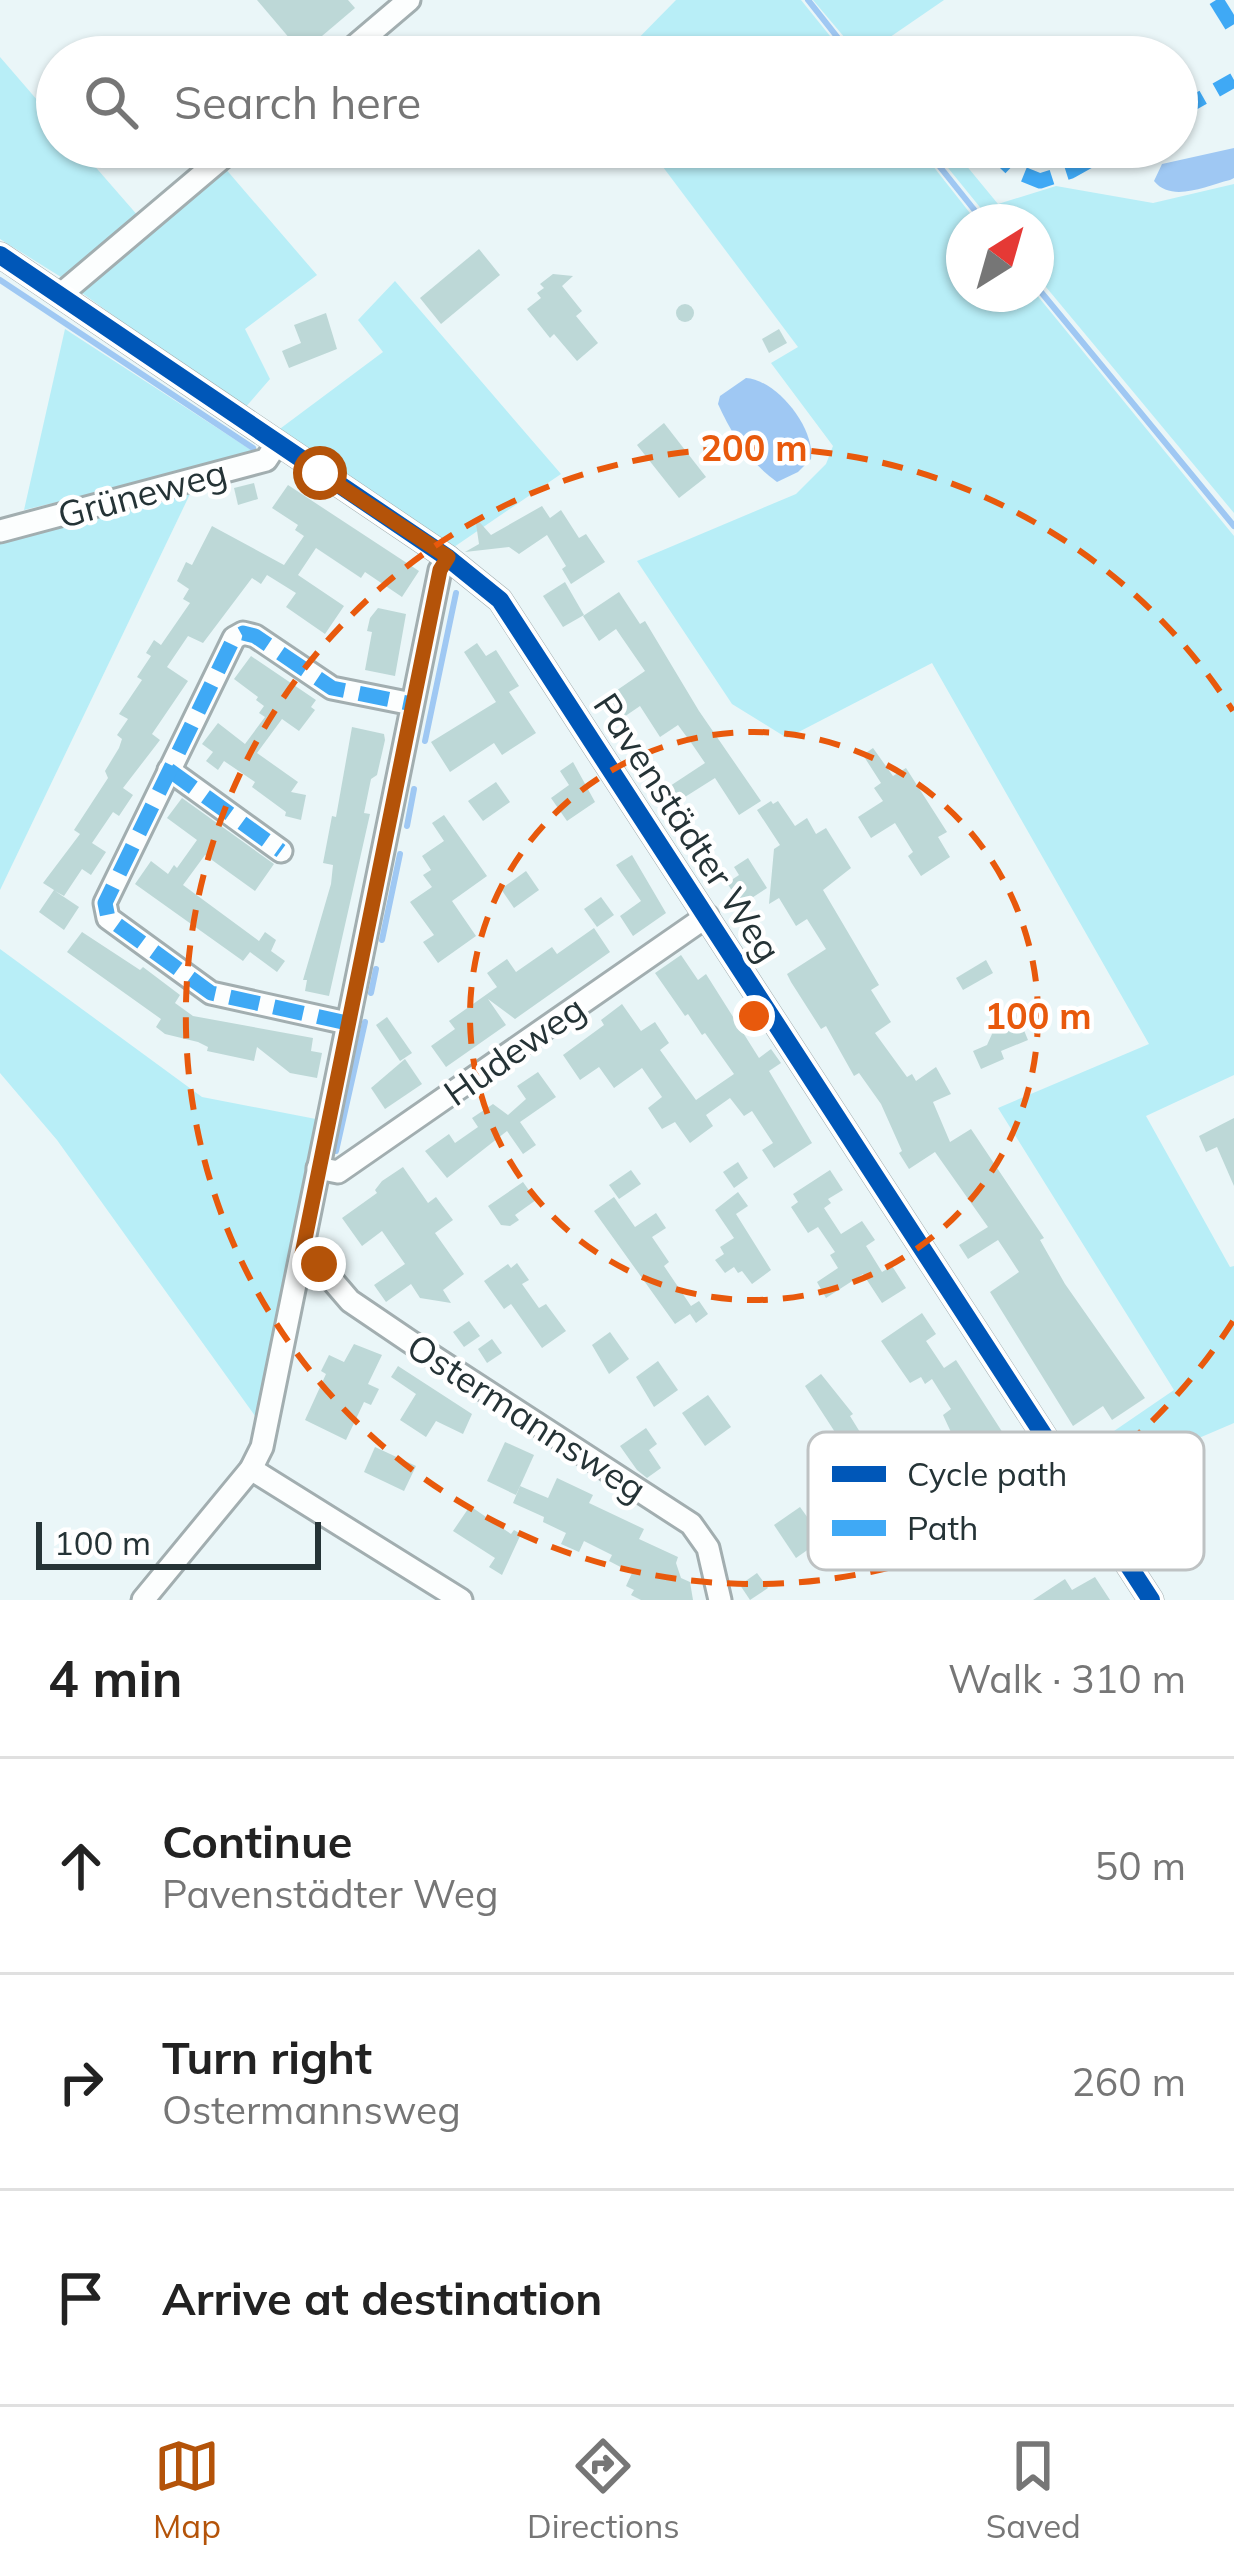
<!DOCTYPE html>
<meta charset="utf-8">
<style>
body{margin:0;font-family:Mulish,sans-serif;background:#f2f2f2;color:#222}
.compass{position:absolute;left:946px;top:204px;width:108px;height:108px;border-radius:50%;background:#fff;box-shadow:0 3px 9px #0004;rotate:37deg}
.scale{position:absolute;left:36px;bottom:30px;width:285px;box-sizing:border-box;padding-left:12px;border:6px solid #253336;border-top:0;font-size:33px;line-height:42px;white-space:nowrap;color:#253336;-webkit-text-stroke:9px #fff;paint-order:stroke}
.stop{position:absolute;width:36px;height:36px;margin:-27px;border:9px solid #b45309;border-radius:50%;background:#fff}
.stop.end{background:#b45309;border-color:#fff;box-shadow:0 3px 12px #0008}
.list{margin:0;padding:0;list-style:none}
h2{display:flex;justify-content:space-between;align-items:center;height:156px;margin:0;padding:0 48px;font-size:51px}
h2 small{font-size:39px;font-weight:400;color:#767676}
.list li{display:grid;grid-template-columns:78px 1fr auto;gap:36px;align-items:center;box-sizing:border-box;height:216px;padding:0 48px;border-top:3px solid #e0e0e0}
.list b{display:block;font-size:45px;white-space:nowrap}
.list p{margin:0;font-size:39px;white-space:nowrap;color:#767676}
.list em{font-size:39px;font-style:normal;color:#767676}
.icon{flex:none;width:66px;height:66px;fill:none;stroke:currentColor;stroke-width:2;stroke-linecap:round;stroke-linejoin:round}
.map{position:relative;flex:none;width:1234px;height:1600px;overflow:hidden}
.search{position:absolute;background:#fff;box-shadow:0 3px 9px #0004;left:36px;right:36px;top:36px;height:132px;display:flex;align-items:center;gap:30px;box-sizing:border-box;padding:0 42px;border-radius:66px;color:#767676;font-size:45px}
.sheet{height:804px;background:#fff}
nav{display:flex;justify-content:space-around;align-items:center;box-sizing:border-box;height:168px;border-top:3px solid #e0e0e0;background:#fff;font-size:33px;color:#767676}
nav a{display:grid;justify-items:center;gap:6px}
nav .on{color:#b45309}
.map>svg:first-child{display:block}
.green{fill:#b8eef7}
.water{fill:#9fc8f3}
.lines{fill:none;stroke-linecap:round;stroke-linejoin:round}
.stream{stroke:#9fc8f3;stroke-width:6}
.building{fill:#bdd8d7}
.minor-casing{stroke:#a2aeb0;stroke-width:27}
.minor{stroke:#fcfefe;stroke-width:21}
.quiet{stroke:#3fa9f5;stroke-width:15;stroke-dasharray:30 15;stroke-linecap:butt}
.cycleway-casing{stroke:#fff;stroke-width:26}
.cycleway{stroke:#0057b8;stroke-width:18}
.route{stroke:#b45309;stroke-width:15}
.ring{fill:none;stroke:#e8590c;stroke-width:6;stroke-dasharray:21 15}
.labels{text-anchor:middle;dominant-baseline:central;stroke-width:9;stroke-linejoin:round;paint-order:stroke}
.street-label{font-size:36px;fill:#253336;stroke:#fff}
.key{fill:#fff;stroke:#bec2c3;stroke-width:3}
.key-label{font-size:33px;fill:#253336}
.centre{fill:#e8590c;stroke:#fff;stroke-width:6}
.ring-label{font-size:36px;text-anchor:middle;font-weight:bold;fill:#e8590c;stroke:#fff;stroke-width:9;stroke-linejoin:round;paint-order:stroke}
</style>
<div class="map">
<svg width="1234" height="1600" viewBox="0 0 1234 1600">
<rect width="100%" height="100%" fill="#eaf6f8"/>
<!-- green -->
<g class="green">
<polygon points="676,0 801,0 847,57 620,57"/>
<polygon points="813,0 944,0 861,57"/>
<polygon points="0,57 57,123 57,147 78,147 139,217 75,271 61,277 0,239"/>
<polygon points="648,147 918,147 977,222 964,222 964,294 1036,294 1234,536 1234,1075 1146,1116 1230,1267 1234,1266 1234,1423 1103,1479 1086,1474 1076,1457 1174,1390 998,1108 1149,1044 932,663 787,738 732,704 637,561 796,494 826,464 833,446 771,363 798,347"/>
<polygon points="931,147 951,147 998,204 1056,186 1153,203 1234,184 1234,513 1036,275 1036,222 992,222"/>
<polygon points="224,167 317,275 245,329 270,379 244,409 82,293 82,289"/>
<polygon points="395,281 561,474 454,547 277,431 383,352 358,320"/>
<polygon points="65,329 257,454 24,510"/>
<polygon points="190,494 0,890 0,542"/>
<polygon points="0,949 202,1097 316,1119 258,1420 57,1140 0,1073"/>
</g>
<!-- water -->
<g class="water">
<path d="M1234,148v30l-4,2c-25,6 -58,23 -76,1l8,-17z"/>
<path d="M746,378c31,2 69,50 65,81l-13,13 -21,10c-28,-20 -45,-47 -59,-78l2,-8z"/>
</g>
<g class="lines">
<!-- stream -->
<g class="stream">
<polyline points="808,0 853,57"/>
<polyline points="924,147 984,222"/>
<polyline points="0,280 253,448"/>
<polyline points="1036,286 1234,526"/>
<polyline points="425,741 456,593"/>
<polyline points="407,826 414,789"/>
<polyline points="382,940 400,854"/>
<polyline points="371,993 376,969"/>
<polyline points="336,1151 365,1022"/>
</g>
</g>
<!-- building -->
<g class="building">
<polygon points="257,0 348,0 355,8 302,53"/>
<polygon points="479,249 500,275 441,324 420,298"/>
<polygon points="553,274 573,276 562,286 582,311 576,316 598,343 577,361 554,334 550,338 527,309 541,298 537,293 544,288 540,284"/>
<circle cx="685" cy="313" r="9"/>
<polygon points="326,313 337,349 289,368 282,351 301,343 294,325"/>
<polygon points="779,329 787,343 769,353 762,339"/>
<polygon points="664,423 706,477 679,498 637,445"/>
<polygon points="254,483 258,499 238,505 234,488"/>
<polygon points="288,485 419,571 402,597 365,572 361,578 316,548 298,575 344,606 325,634 286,607 296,593 267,575 261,584 252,578 203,643 188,636 167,667 188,681 152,734 160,740 123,788 133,795 119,816 113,812 92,843 106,852 91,875 82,869 64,896 55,891 79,907 64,930 39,912 54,890 43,883 80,834 74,830 108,778 105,771 119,748 122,739 117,735 128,719 119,714 142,680 137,677 151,656 146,653 154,640 161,645 190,603 183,599 189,589 177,581 186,562 192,565 212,526 284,565 304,536 295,530 298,525 272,508"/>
<polygon points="542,506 550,518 561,510 579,538 586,534 605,562 571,584 562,569 566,566 547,535 519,554 509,547 465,552 479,544 475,517 491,535"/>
<polygon points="565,582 584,615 563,627 543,596"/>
<polygon points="619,592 640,624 645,621 699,711 761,801 739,815 715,778 677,802 667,788 705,763 692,744 678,725 660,737 640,706 621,719 607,697 645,671 616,629 599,641 583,616"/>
<polygon points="378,608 406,614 395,676 365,670 372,632 367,631 370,618"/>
<polygon points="477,643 486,656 496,650 519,686 509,692 536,733 502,755 494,743 450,772 431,742 496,702 464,652"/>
<polygon points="251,656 316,700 311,707 315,710 299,731 282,719 257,753 298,782 291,792 306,795 301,820 285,816 286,812 252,787 255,782 224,761 218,770 206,761 213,752 202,744 218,723 245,744 265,717 259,713 264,706 256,700 258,697 234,679"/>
<polygon points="352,727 384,734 385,740 377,775 371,779 364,813 370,814 329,996 305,991 307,980 303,980 331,884 333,865 323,863 332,816 336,817"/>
<polygon points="873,748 893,776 906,768 947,832 938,837 950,857 921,876 908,856 913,852 895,823 871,838 858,817 883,801 874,788 881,783 863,755"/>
<polygon points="573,762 595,802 567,821 551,798 569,785 560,771"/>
<polygon points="496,782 510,802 483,821 468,801"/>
<polygon points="182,798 274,864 255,891 205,855 183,885 259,941 265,932 276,940 271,951 285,961 277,972 250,952 243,961 135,884 151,861 168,874 174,865 177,868 197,840 167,818"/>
<polygon points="771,801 773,804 778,801 795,826 807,818 816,834 826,828 851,868 823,890 879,985 871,990 891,1022 875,1033 907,1077 912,1074 916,1081 936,1067 951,1094 933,1102 950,1142 971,1129 1044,1238 1040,1240 1065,1284 1145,1398 1112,1420 1103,1406 1073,1426 990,1292 1019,1272 1008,1255 998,1240 968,1259 959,1245 988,1227 935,1152 909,1169 899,1153 902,1151 881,1104 859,1073 854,1076 826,1026 821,1029 791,982 787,974 826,949 807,919 796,926 779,898 769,904 774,849 780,845 757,810"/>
<polygon points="444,815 487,876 452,901 476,936 438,963 423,942 434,935 410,902 432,887 423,875 431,870 422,856 444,841 432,823"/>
<polygon points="632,855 666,913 633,936 620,916 641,901 616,865"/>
<polygon points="748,858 767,888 741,905 727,883 739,875 734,867"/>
<polygon points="526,871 539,890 514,908 501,889"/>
<polygon points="601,897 614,915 597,927 584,909"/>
<polygon points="594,928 610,952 515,1019 488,999 506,1025 446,1067 431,1046 455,1029 449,1021 497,987 487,973 507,959 516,972 552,947 557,954"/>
<polygon points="82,932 140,970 143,967 180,995 175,1003 193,1016 313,1038 311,1051 322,1053 317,1078 290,1073 257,1047 254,1061 207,1051 208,1047 198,1042 165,1034 156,1027 161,1019 67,952"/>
<polygon points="681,955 698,980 706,974 759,1058 771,1049 781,1063 769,1071 812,1143 774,1168 762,1150 773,1143 752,1111 744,1116 730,1098 706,1115 713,1126 690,1143 675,1122 662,1129 648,1108 662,1097 642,1068 614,1088 599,1067 580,1080 563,1055 604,1025 601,1020 622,1004 641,1031 655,1022 669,1043 660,1050 696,1100 734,1074 705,1033 702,1035 688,1014 685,1016 655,973"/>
<polygon points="986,960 993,973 963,990 956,978"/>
<polygon points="1016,1011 1028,1040 1001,1051 1004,1059 981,1069 973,1051 987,1045 992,1034 987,1023"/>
<polygon points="387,1017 412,1053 400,1061 376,1025"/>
<polygon points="405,1059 422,1084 385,1109 371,1088"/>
<polygon points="538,1072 556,1097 520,1122 536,1145 523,1154 507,1131 447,1178 425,1151 449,1134 455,1143 478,1127 472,1118 493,1104 508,1115 526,1099 517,1086"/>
<polygon points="1234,1118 1234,1186 1217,1147 1206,1152 1199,1136"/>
<polygon points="738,1162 748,1178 734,1188 723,1172"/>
<polygon points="403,1167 428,1203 436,1197 453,1220 435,1233 464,1274 443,1290 451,1303 420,1298 411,1284 386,1302 374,1285 405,1264 382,1231 362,1246 342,1218 377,1193 375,1190 382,1181"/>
<polygon points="631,1170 641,1184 619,1199 609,1185"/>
<polygon points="830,1170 843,1190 828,1199 831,1203 824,1208 841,1234 862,1221 875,1240 866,1246 882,1272 892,1266 906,1288 882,1303 863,1274 826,1298 817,1282 838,1268 830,1255 835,1252 818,1227 808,1233 791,1207 798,1202 793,1194"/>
<polygon points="523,1182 536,1200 515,1215 519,1220 510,1226 501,1225 488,1206"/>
<polygon points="738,1192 748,1206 736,1214 771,1270 752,1284 742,1271 738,1273 734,1267 725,1273 715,1260 724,1254 720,1247 734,1238 715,1210"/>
<polygon points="614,1197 635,1227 656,1213 666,1228 652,1237 669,1262 664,1266 691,1306 699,1301 708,1314 696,1323 690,1314 675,1324 594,1211"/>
<polygon points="517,1263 529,1280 522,1284 539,1308 546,1304 566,1331 542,1348 511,1304 504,1309 484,1281 508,1264 511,1268"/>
<polygon points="922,1313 936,1334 926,1341 944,1368 956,1360 1026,1469 996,1488 985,1471 980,1474 956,1443 943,1415 951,1409 932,1379 925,1384 921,1377 910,1383 881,1341"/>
<polygon points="469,1321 480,1336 464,1347 453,1332"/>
<polygon points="610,1332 629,1359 609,1374 592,1345"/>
<polygon points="492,1339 502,1353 487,1363 478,1349"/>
<polygon points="354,1344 382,1355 368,1384 379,1389 371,1405 364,1402 346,1440 305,1420 326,1374 321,1371 329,1355 344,1362"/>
<polygon points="658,1361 678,1390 654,1407 636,1377"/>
<polygon points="398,1366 472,1414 463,1434 436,1421 426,1437 400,1420 416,1394 391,1377"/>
<polygon points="821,1374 853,1414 850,1416 863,1437 846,1449 805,1386"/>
<polygon points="708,1395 731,1427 705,1446 682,1413"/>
<polygon points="646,1428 657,1444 649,1450 661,1468 647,1478 637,1470 620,1446"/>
<polygon points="505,1442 534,1455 516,1495 487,1481"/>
<polygon points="375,1447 416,1466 404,1491 364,1472"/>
<polygon points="557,1478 593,1495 589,1503 644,1529 639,1539 678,1557 676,1563 681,1578 690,1582 693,1600 641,1600 631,1595 634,1590 626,1586 632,1573 609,1561 612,1555 584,1541 579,1552 561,1544 566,1533 543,1522 544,1517 513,1503 520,1486 548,1498"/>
<polygon points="470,1506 511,1534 514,1530 521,1534 502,1575 489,1567 495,1558 453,1531"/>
<polygon points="800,1507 823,1539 796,1558 774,1525"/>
<polygon points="757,1573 768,1588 750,1600 740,1585"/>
<polygon points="1095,1577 1110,1600 1033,1600 1065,1579 1072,1590"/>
</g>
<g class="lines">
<!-- minor casing -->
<g class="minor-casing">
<g id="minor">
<polyline points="342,57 409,0"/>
<polyline points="0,255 448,558 500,600 1151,1600"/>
<polyline points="60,295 235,147"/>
<polyline points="0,531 266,460 276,445"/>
<polyline points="169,770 281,851"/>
<polyline points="347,1023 211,993 108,918 105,903 234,638 243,633 255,636 332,688 412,704"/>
<polyline points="318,1168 338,1172 707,916"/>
<polyline points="301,1259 319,1265 350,1301 409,1341 691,1524 708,1548 720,1600"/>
<polyline points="251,1469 461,1600"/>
<polyline points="143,1600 251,1469 262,1447 440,570 448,558"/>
</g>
</g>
<!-- minor -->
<use href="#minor" class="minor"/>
<!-- quiet -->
<g class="quiet">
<polyline points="1216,0 1234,29"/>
<polyline points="931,41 936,57"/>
<polyline points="1177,112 1234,80"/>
<polyline points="989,147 1013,170 1040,181 1071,171 1114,147"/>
<polyline points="169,770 281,851"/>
<polyline points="347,1023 211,993 108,918 105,903 234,638 243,633 255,636 332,688 412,704"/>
</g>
<!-- cycleway casing -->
<g class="cycleway-casing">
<polyline id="cycleway" points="0,255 448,558 500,600 1151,1600"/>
</g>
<!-- cycleway -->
<use href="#cycleway" class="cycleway"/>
</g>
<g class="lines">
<!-- route -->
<polyline class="route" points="319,1264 301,1259 440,570 448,557 320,473"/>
</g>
<!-- distance rings -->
<g class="ring">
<circle cx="754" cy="1016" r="284"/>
<path d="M1233 1321A568 568 0 1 1 1233 711"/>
</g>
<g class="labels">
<!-- street labels -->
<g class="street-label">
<text transform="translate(142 493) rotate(-15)">Grüneweg</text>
<text transform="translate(688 827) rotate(57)">Pavenstädter Weg</text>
<text transform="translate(514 1050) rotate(-35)">Hudeweg</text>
<text transform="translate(527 1417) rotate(33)">Ostermannsweg</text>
</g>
</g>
<!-- legend -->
<rect x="808" y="1432" width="396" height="138" rx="18" class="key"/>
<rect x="832" y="1466" width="54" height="16" fill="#0057b8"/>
<rect x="832" y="1520" width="54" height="16" fill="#3fa9f5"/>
<g class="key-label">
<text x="907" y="1486">Cycle path</text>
<text x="907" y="1540">Path</text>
</g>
<circle cx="754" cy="1016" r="18" class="centre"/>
<g class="ring-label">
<text x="754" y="461">200 m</text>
<text x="1038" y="1029">100 m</text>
</g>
</svg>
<svg class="compass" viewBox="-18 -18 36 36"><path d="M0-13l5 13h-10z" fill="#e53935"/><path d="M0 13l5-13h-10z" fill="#767676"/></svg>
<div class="scale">100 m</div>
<div class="stop" style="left:320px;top:473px"></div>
<div class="stop end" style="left:319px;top:1264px"></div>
<div class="search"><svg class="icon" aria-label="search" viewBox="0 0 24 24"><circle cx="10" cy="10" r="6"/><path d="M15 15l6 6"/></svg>Search here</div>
</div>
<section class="sheet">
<h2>4 min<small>Walk · 310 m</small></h2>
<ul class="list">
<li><svg class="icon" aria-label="ahead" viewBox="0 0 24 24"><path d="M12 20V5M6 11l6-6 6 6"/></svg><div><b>Continue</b><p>Pavenstädter Weg</p></div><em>50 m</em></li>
<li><svg class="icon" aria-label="right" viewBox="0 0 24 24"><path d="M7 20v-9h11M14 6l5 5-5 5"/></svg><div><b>Turn right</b><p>Ostermannsweg</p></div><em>260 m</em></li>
<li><svg class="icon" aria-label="arrive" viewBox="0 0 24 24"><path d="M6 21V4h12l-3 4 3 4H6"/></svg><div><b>Arrive at destination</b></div></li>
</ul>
</section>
<nav>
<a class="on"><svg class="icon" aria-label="map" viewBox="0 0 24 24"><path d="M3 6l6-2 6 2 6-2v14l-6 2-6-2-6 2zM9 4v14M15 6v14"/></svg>Map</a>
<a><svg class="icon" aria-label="directions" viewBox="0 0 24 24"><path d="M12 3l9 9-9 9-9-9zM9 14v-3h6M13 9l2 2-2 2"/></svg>Directions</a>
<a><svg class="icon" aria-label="saved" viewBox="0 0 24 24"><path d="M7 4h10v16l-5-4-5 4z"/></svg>Saved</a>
</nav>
